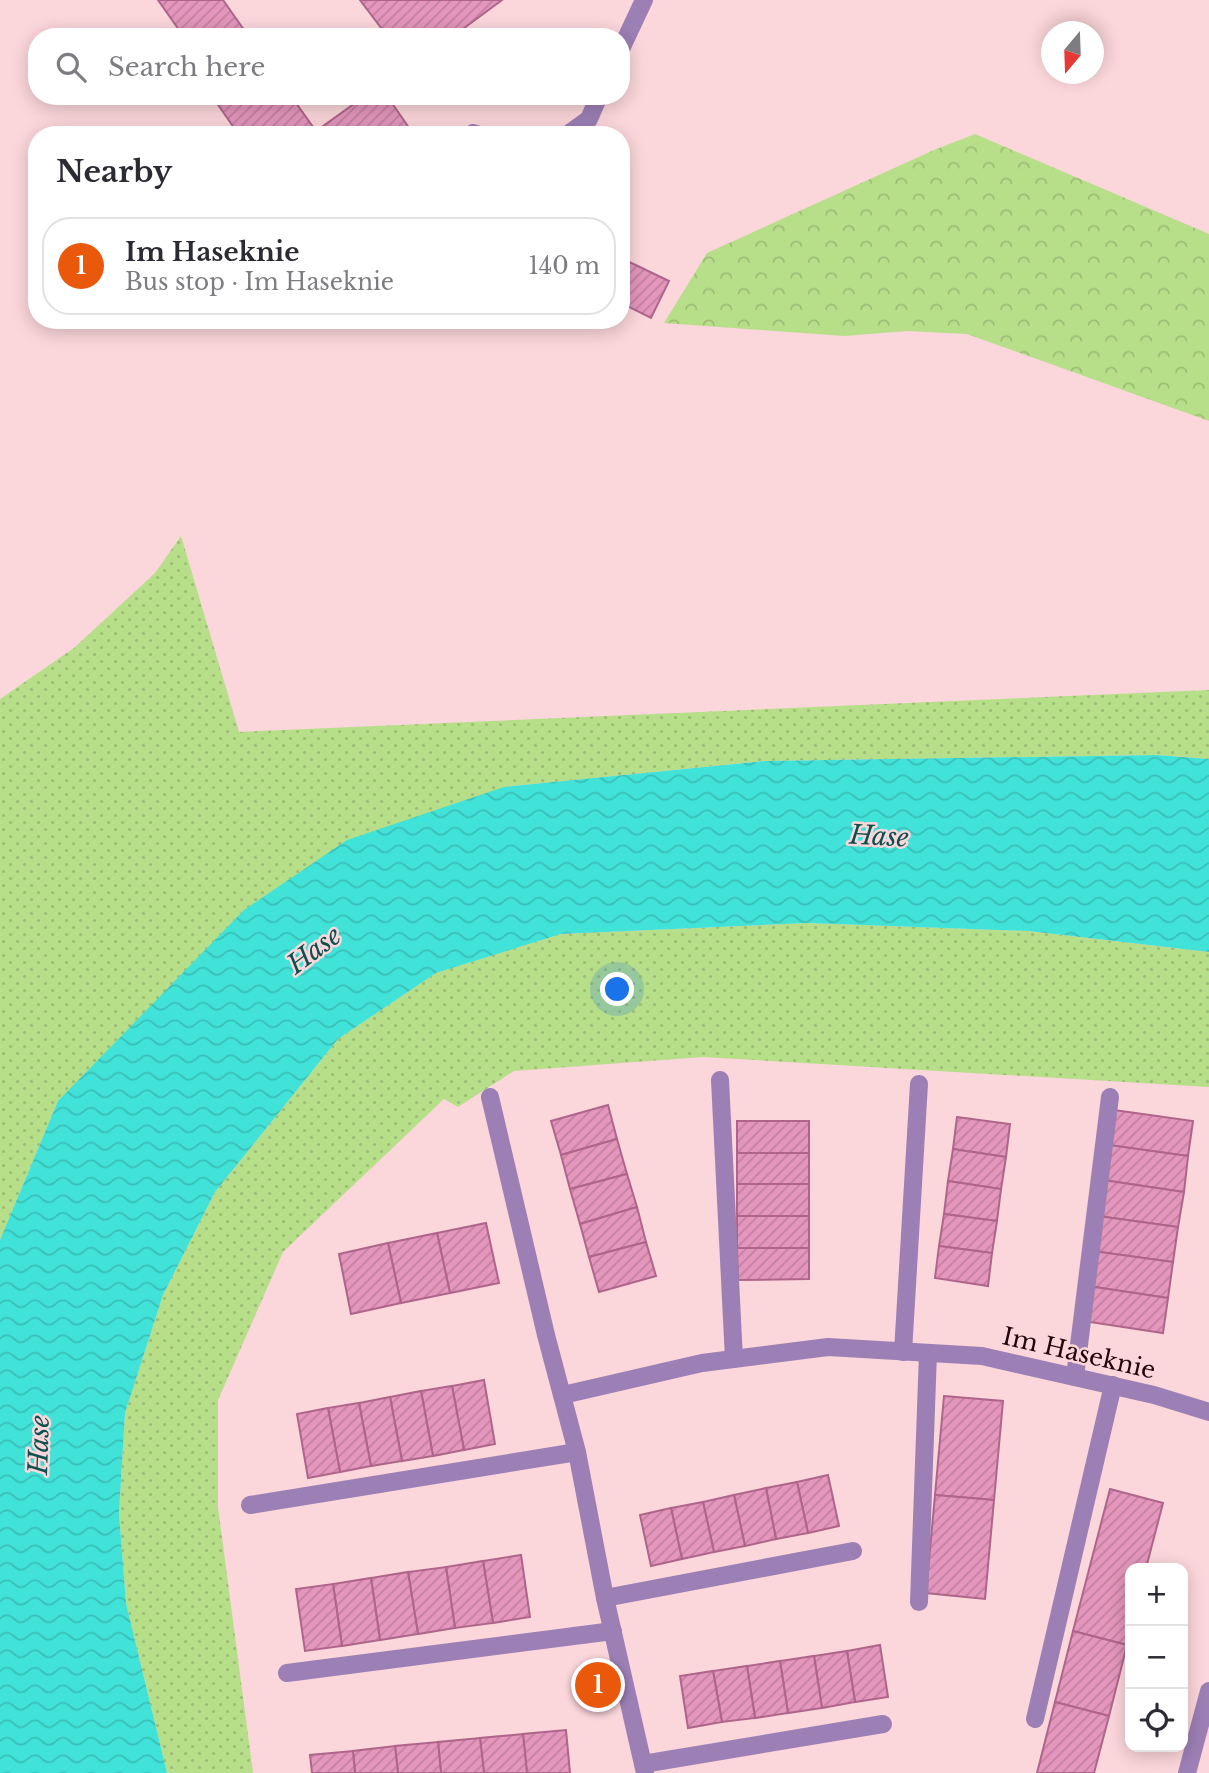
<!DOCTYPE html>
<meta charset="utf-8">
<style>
body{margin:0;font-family:"Libre Baskerville",serif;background:#f7f7f7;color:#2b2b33}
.controls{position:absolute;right:21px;bottom:21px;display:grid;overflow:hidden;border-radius:14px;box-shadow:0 4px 18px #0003}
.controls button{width:63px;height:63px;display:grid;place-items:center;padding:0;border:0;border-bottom:2px solid #e1e1e2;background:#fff;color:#2b2b33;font:35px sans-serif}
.compass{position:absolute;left:1041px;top:21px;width:63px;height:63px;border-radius:50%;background:#fff;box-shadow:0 4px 18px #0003;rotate:199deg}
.you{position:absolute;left:618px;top:990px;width:24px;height:24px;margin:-18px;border:5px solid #fff;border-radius:50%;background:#1a73e8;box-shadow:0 0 0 10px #1a73e833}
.badge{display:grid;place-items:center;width:46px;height:46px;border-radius:50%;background:#ea580c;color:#fff;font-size:23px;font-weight:700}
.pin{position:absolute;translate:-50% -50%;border:4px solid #fff;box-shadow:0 2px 7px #0006}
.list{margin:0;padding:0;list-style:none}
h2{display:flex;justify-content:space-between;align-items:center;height:91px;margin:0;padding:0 28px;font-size:30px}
h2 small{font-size:23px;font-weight:400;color:#7c7c81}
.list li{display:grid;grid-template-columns:46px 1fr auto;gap:21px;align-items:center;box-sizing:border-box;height:98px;margin:0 14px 14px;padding:0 14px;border:2px solid #e1e1e2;border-radius:28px}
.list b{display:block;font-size:26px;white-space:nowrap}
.list p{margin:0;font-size:23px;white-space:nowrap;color:#7c7c81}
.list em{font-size:23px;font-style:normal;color:#7c7c81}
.icon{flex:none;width:38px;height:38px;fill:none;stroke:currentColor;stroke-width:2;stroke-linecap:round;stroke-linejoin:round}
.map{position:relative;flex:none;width:1209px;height:1773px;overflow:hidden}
.search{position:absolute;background:#fff;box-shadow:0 4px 18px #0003;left:28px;top:28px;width:602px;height:77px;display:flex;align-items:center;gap:18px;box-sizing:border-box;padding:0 24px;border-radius:28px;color:#7c7c81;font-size:26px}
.panel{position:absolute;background:#fff;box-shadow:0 4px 18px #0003;left:28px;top:126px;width:602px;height:203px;border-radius:28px}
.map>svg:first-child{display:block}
.grass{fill:url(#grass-dots)}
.forest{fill:url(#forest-crowns)}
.water{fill:url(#water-waves)}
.building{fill:url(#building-hatch);stroke:#af658b;stroke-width:2}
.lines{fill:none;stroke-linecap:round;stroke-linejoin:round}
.minor{stroke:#9c7fb5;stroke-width:18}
.labels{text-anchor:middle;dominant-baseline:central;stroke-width:5;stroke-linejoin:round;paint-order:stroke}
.street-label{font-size:24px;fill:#22050c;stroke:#fbd6da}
.water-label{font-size:26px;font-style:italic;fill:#0c514d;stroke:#fbd6da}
</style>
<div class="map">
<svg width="1209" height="1773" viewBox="0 0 1209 1773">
<defs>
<pattern id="grass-dots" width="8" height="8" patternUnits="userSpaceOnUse" patternTransform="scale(1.75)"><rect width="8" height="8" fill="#b7de89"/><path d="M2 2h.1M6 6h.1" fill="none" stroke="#9dbd75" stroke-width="1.8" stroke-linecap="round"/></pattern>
<pattern id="forest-crowns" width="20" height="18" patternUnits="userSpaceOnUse" patternTransform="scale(1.75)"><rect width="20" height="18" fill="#b7de89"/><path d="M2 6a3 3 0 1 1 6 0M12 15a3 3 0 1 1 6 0" fill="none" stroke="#9dbd75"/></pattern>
<pattern id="water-waves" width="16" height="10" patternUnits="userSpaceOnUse" patternTransform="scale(1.75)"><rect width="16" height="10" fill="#41e2d8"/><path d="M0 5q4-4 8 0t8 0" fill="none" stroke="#39c0b8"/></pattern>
<pattern id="building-hatch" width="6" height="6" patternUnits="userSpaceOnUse" patternTransform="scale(1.75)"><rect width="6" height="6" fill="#e496bc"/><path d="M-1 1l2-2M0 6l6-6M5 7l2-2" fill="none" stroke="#c380a0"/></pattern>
</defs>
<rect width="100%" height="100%" fill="#fbd6da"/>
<!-- grass -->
<g class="grass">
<polygon points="181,536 239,732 1209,690 1209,759 1156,755 765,761 504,787 58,1101 0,1240 0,699 74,648 155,573"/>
<polygon points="807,923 1028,931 1209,952 1209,1087 703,1057 514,1071 458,1107 444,1099 283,1252 218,1400 218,1507 253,1773 167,1773 126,1603 119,1513 125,1413 163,1295 215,1192 338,1039 436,973 561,934"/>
</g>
<!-- forest -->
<polygon class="forest" points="975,134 1209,234 1209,421 967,334 907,331 844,336 664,323 707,253 934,150"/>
<!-- water -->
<polygon class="water" points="1156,755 1209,759 1209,952 1028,931 807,923 561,934 436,973 338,1039 215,1192 163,1295 125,1413 119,1513 126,1603 167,1773 0,1773 0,1240 58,1101 244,910 347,840 504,787 765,761"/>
<!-- building -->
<g class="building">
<polygon points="158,0 223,0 249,37 184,37"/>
<polygon points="360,0 502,0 452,37 388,37"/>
<polygon points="212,96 291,96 316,131 365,96 387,96 414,135 239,135"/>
<polygon points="621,258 669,281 651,318 621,303"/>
<polygon points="608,1105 617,1139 561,1155 551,1121"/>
<polygon points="1114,1110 1193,1121 1188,1156 1109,1145"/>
<polygon points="957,1117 1010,1124 1006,1157 953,1149"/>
<rect x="737" y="1121" width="72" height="32"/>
<polygon points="617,1139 627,1174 570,1189 561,1155"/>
<polygon points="1109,1145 1188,1156 1184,1192 1103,1180"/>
<polygon points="953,1149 1006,1157 1001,1189 948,1181"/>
<rect x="737" y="1153" width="72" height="31"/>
<polygon points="627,1174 637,1207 580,1224 570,1189"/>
<polygon points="1103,1180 1184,1192 1178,1227 1098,1216"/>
<polygon points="948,1181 1001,1189 997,1221 944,1214"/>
<rect x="737" y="1184" width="72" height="32"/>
<polygon points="637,1207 646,1242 589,1257 580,1224"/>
<polygon points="944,1214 997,1221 992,1253 939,1246"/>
<rect x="737" y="1216" width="72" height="32"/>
<polygon points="1098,1216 1178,1227 1173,1262 1093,1251"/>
<polygon points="486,1223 499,1283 450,1293 437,1233"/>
<polygon points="437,1233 450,1293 401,1303 388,1243"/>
<polygon points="646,1242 656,1276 599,1292 589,1257"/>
<polygon points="388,1243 401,1303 351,1314 339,1254"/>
<polygon points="939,1246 992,1253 988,1286 935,1278"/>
<polygon points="737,1248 809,1248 809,1279 738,1280"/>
<polygon points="1093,1251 1173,1262 1168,1298 1088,1286"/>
<polygon points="1088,1286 1168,1298 1163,1333 1083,1321"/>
<polygon points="484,1380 495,1444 464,1450 452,1386"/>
<polygon points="452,1386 464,1450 433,1456 421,1391"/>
<polygon points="421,1391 433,1456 402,1461 390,1397"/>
<polygon points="944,1396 1003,1401 994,1500 935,1495"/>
<polygon points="390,1397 402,1461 371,1466 359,1403"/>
<polygon points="359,1403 371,1466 340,1472 328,1408"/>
<polygon points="328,1408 340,1472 308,1478 297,1414"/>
<polygon points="828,1475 839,1526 808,1533 797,1482"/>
<polygon points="797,1482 808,1533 776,1539 766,1488"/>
<polygon points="766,1488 776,1539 745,1546 734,1495"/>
<polygon points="1110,1489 1163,1503 1146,1568 1130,1568 1130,1631 1127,1645 1073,1631"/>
<polygon points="734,1495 745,1546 714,1552 703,1502"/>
<polygon points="935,1495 994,1500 985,1599 926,1593"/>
<polygon points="703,1502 714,1552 682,1559 671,1508"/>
<polygon points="671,1508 682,1559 651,1566 640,1515"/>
<polygon points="521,1555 530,1617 493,1623 483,1561"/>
<polygon points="483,1561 493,1623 455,1628 446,1567"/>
<polygon points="446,1567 455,1628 418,1634 408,1572"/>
<polygon points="408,1572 418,1634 380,1640 371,1578"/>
<polygon points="371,1578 380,1640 342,1646 333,1584"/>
<polygon points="333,1584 342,1646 305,1651 296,1589"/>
<polygon points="1073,1631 1127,1645 1109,1716 1055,1702"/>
<polygon points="880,1645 888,1697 855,1702 847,1651"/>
<polygon points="847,1651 855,1702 822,1708 814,1656"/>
<polygon points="814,1656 822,1708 788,1713 780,1661"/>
<polygon points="780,1661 788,1713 755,1718 747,1666"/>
<polygon points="747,1666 755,1718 722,1722 713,1671"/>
<polygon points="713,1671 722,1722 688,1728 680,1676"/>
<polygon points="1055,1702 1109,1716 1094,1773 1037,1773"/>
<polygon points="566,1730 570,1773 527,1773 523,1734"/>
<polygon points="523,1734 527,1773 484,1773 480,1738"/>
<polygon points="480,1738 484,1773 441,1773 438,1742"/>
<polygon points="438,1742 441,1773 398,1773 395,1746"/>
<polygon points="395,1746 398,1773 355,1773 353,1751"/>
<polygon points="353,1751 355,1773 312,1773 310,1755"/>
</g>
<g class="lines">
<!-- minor -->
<g class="minor">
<polyline points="621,49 644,0"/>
<polyline points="473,133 479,135"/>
<polyline points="567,135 589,119 599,96"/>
<polyline points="720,1080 734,1359"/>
<polyline points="490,1097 546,1335 577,1452 605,1598 645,1773"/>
<polyline points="903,1352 919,1084"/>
<polyline points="1075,1377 1110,1097"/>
<polyline points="563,1395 702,1363 828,1347 982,1356 1154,1395 1209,1412"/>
<polyline points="250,1505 577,1452"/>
<polyline points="605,1598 853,1551"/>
<polyline points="919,1602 928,1353"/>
<polyline points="287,1673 613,1631"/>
<polyline points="1035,1719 1113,1385"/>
<polyline points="643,1764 883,1724"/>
<polyline points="1187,1773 1209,1691"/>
</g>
</g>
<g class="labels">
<!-- street labels -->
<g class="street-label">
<text transform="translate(1079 1353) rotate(13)">Im Haseknie</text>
</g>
<!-- water labels -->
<g class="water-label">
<text transform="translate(879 836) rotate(3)">Hase</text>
<text transform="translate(314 950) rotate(-37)">Hase</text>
<text transform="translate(39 1445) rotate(-88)">Hase</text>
</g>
</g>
</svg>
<div class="controls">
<button>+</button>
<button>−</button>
<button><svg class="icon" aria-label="locate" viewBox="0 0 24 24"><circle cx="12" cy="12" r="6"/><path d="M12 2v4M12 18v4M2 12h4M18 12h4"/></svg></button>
</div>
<svg class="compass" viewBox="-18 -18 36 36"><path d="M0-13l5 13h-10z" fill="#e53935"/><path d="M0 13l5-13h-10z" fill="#7c7c81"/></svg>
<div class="you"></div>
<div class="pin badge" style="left:598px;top:1685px">1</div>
<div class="search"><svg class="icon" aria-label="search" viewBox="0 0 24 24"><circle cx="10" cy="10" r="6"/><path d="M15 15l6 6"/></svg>Search here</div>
<section class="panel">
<h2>Nearby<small></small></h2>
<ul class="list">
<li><span class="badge">1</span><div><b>Im Haseknie</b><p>Bus stop · Im Haseknie</p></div><em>140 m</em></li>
</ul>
</section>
</div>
